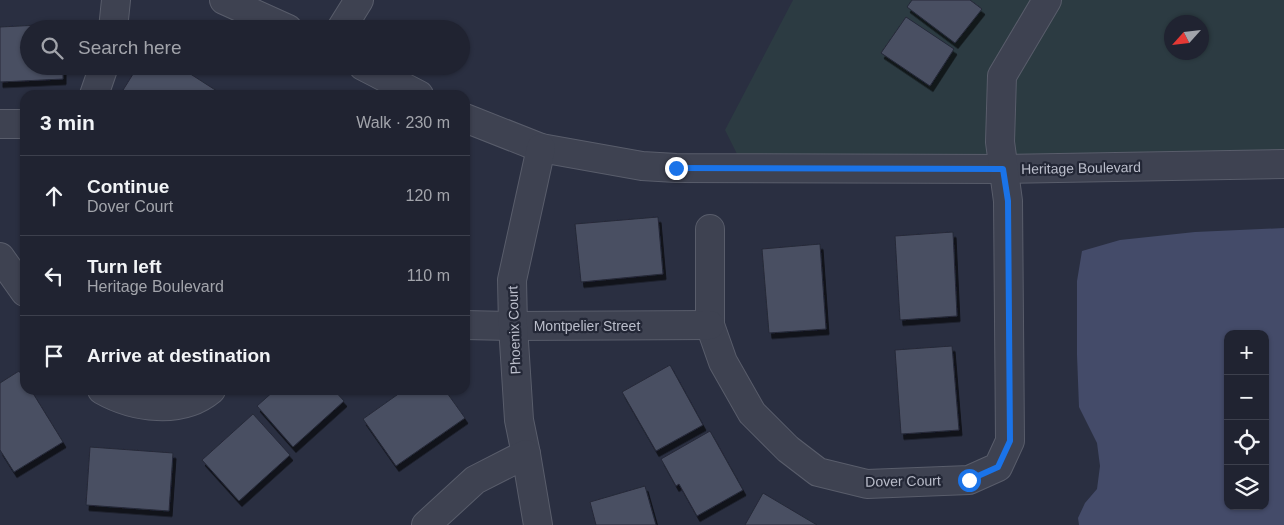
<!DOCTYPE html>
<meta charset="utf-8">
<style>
body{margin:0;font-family:Arial,sans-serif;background:#2d2f3d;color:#f1f3f6}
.controls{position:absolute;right:15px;bottom:15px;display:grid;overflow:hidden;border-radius:10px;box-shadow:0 1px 4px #0004}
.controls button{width:45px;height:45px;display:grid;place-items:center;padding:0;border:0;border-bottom:1px solid #3d404d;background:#202331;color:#f1f3f6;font:25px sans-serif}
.compass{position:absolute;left:1164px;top:15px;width:45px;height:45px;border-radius:50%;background:#202331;box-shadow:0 1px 4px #0004;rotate:243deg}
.stop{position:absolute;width:15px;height:15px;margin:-11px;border:4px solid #1a73e8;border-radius:50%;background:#fff}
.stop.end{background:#1a73e8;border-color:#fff;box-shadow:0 1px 5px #0008}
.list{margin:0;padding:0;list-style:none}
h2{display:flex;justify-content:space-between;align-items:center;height:65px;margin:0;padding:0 20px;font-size:21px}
h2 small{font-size:16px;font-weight:400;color:#a2a4ab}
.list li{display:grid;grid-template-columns:32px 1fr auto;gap:15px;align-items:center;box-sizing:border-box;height:80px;padding:0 20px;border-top:1px solid #3d404d}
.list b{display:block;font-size:19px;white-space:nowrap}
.list p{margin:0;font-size:16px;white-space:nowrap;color:#a2a4ab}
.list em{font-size:16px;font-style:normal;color:#a2a4ab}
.icon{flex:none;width:28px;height:28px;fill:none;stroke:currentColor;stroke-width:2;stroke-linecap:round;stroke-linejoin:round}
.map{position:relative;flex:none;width:1284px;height:525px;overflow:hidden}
.search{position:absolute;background:#202331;box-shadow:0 1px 4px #0004;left:20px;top:20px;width:450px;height:55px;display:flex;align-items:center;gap:12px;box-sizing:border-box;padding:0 18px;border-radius:28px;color:#a2a4ab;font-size:19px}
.panel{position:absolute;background:#202331;box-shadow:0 1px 4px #0004;left:20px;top:90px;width:450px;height:305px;border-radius:15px}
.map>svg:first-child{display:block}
.green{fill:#2c3b42;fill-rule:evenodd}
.water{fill:#444b69;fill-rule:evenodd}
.building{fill:#4a4f62;stroke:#252938;filter:url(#shadow)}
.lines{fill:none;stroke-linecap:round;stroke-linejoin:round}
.minor-casing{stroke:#595d6b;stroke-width:30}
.minor{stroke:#3e4251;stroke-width:28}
.route{stroke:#1a73e8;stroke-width:6}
.labels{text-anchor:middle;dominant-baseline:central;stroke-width:4.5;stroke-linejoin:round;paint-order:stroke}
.street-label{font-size:14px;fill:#bbbecb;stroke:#232736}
</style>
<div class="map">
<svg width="1284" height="525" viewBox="0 0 1284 525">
<defs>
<filter id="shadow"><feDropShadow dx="3" dy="5.5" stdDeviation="0" flood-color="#0009"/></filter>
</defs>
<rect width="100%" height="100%" fill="#2a2f41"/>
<!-- green -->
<path class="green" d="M793,0h491v162l-538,10 -21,-42zM1172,22h30v30h-30z"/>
<!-- water -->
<path class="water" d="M1284,228v297h-205l-1,-7 7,-15 12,-14 3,-23 -3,-23 -18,-36 -2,-52v-74l5,-30 38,-11 75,-8zM1228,334h37v172h-37z"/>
<!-- building -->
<g class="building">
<polygon points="912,0 970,0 982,9 955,43 907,7"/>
<polygon points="906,17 954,49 930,86 881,53"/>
<polygon points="60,24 61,29 29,29 29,66 63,66 63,79 0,82 0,27"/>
<polygon points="138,66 178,66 220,93 219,95 120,95"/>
<polygon points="658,217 663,274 581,282 575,224"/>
<polygon points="953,232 957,316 900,320 895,236"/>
<polygon points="820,244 826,329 769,333 762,249"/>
<polygon points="952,346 959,430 901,434 895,350"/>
<polygon points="670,365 703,425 656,451 622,392"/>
<polygon points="19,371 25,380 25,390 31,390 63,442 14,472 0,450 0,383"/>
<polygon points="275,390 334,390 344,401 293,447 257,406"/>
<polygon points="404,390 445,390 465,418 396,466 363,419"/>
<polygon points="253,414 290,455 239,501 202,460"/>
<polygon points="710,431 743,490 697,516 679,484 676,486 661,459"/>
<polygon points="90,447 173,453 169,511 86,505"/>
<polygon points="645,486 656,525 596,525 590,502"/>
<polygon points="763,493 817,525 745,525"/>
</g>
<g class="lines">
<!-- minor casing -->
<g class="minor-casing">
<g id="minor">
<polyline points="224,0 288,29"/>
<polyline points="113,29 116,0"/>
<polyline points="341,29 359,0"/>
<polyline points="363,66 419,95"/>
<polyline points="94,95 104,66"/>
<polyline points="465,118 541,148 642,166 676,168 1003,169 1284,164"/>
<polyline points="0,124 25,124"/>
<polyline points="710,229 710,325 723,362 752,413 788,449 818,472 867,484 969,480 998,467 1010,441 1008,201 1000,142 1002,76 1047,0"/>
<polyline points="0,257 25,292"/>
<polyline points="465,325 513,326 710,325"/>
<path d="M102,390c32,18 79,25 109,0"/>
<polyline points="526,454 519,420 513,326 512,280 541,148"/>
<polyline points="426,525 475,480 526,454 538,525"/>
</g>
</g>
<!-- minor -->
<use href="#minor" class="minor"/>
</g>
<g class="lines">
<!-- route -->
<polyline class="route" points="676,168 1003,169 1008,201 1010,441 998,467 969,480"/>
</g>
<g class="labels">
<!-- street labels -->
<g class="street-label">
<text transform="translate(1081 168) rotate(-1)">Heritage Boulevard</text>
<text x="587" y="326">Montpelier Street</text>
<text transform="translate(514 330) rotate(-92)">Phoenix Court</text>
<text transform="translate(903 481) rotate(-1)">Dover Court</text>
</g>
</g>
</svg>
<div class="controls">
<button>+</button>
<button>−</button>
<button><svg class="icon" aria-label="locate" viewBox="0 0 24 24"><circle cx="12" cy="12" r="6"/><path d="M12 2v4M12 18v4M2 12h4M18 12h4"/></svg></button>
<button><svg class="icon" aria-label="layers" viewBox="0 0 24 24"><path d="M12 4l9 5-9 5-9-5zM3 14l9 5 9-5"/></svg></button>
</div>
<svg class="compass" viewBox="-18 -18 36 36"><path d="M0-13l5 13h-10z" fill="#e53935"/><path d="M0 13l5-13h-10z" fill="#a2a4ab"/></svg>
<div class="stop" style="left:969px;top:480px"></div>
<div class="stop end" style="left:676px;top:168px"></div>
<div class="search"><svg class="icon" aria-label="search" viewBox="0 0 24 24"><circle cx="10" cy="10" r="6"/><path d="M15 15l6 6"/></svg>Search here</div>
<section class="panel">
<h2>3 min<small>Walk · 230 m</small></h2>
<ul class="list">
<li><svg class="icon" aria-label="ahead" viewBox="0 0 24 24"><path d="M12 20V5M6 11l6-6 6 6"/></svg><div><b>Continue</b><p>Dover Court</p></div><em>120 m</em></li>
<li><svg class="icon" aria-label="left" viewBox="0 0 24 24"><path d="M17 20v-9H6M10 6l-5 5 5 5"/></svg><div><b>Turn left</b><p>Heritage Boulevard</p></div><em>110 m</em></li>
<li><svg class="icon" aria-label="arrive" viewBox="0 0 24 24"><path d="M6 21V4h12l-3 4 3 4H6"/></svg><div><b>Arrive at destination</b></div></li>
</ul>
</section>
</div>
